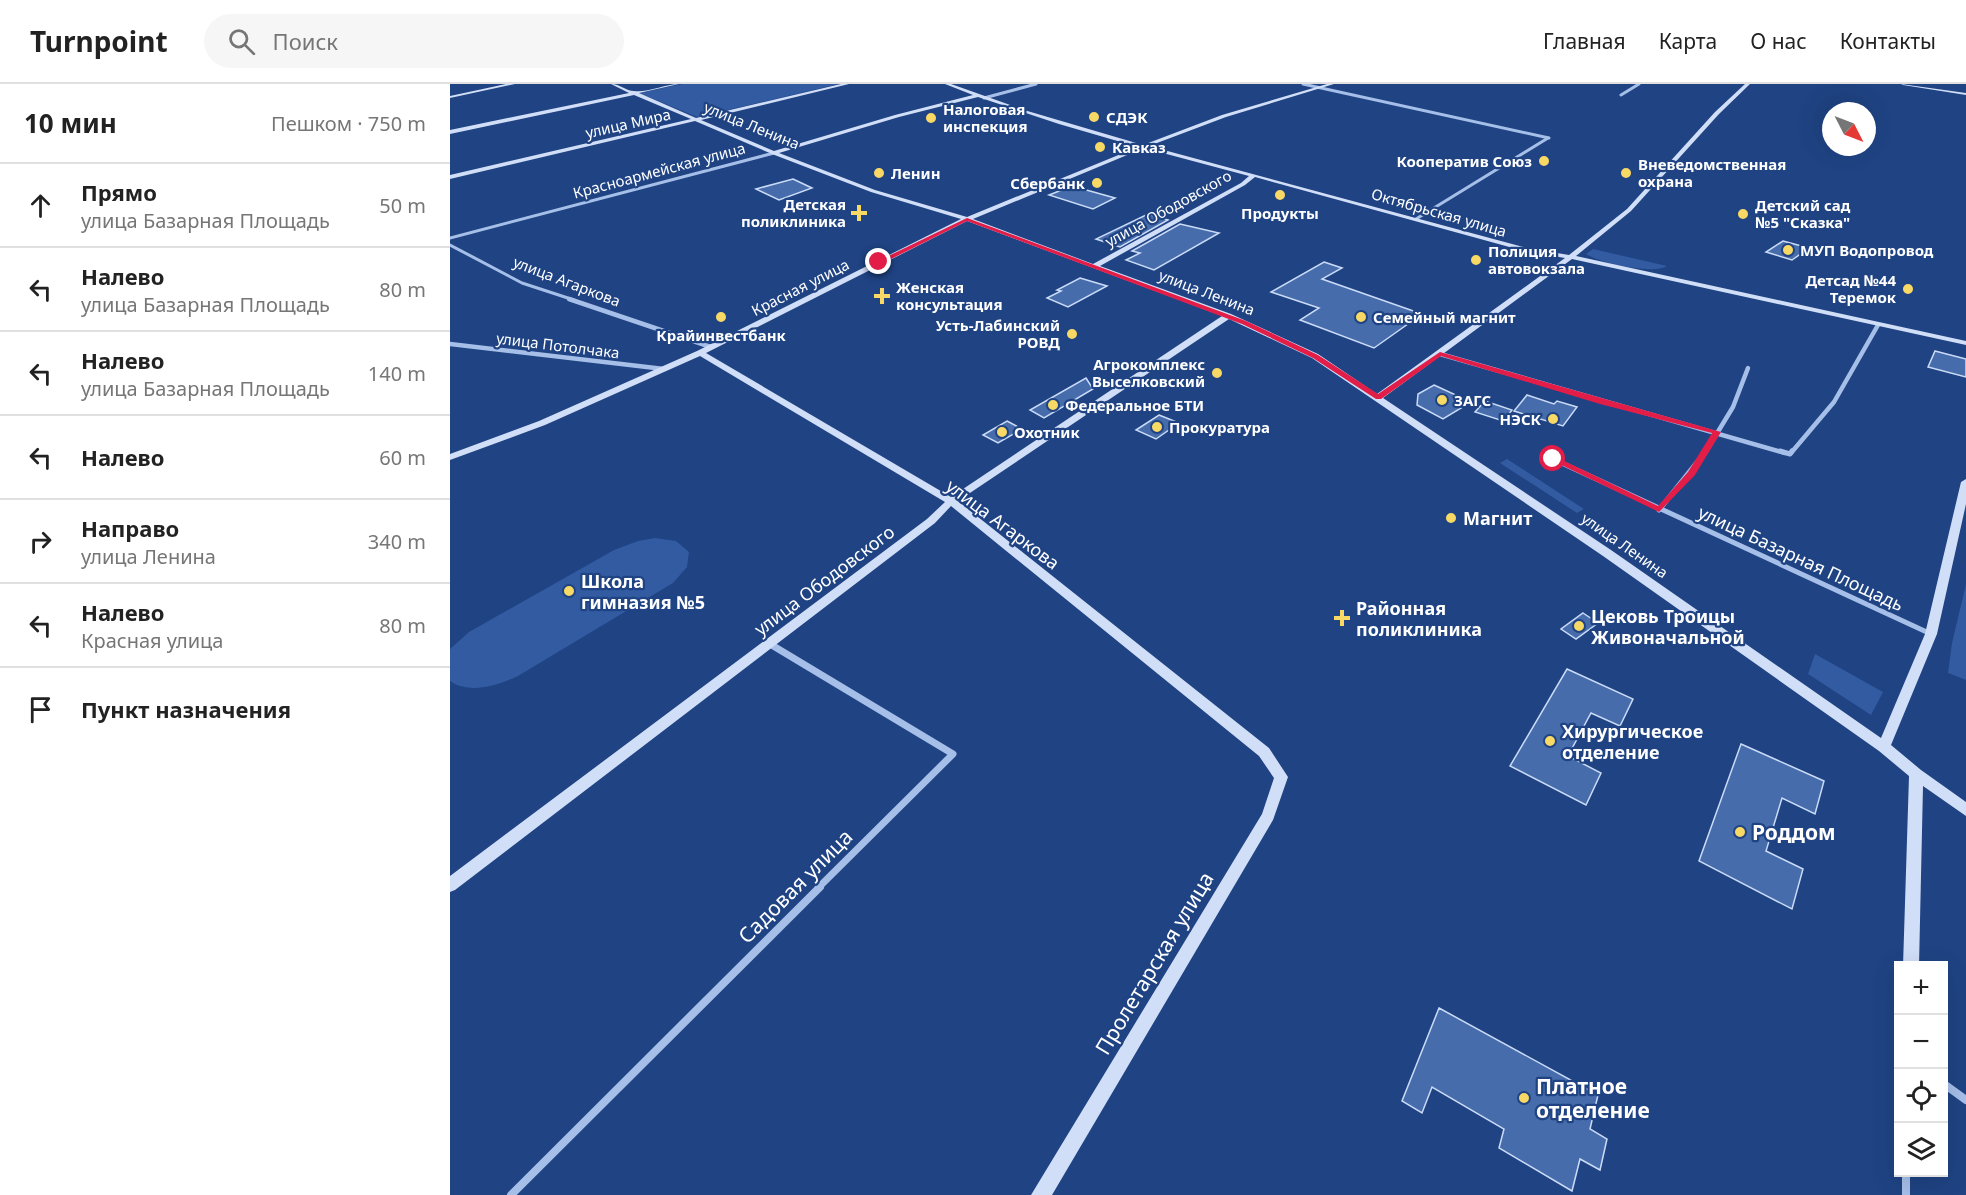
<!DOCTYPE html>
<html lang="ru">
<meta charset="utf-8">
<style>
body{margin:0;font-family:"Noto Sans",sans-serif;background:#f6f6f6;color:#222}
.controls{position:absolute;right:18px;bottom:18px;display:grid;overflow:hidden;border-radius:0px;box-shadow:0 6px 24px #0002}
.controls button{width:54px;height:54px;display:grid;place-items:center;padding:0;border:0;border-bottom:2px solid #e0e0e0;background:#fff;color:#222;font:30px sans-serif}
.compass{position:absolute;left:1372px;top:18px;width:54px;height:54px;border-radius:50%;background:#fff;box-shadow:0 6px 24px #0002;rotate:132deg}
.stop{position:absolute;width:18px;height:18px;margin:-14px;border:4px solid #e11d48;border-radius:50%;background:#fff}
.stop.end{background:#e11d48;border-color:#fff;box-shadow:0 2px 6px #0008}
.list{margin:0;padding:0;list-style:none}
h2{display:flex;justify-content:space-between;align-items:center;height:78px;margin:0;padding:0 24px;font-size:26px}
h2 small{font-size:20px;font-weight:400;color:#767676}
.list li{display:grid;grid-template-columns:39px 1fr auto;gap:18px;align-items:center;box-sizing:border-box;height:84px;padding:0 24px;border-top:2px solid #e0e0e0}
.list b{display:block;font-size:22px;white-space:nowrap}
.list p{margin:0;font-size:20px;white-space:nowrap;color:#767676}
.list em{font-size:20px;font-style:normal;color:#767676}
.icon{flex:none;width:33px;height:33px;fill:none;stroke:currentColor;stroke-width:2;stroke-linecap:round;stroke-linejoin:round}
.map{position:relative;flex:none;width:1516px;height:1111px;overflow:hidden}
header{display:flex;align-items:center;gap:36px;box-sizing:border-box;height:84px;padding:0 30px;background:#fff;border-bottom:2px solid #e0e0e0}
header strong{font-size:28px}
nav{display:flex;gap:33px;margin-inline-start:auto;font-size:21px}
.search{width:420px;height:54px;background:#f6f6f6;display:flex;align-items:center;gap:15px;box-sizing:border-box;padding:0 21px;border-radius:33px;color:#767676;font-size:22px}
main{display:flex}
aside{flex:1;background:#fff}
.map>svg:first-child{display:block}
.green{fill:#325ba1}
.building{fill:#476cac;stroke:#cadbf7;stroke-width:1.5}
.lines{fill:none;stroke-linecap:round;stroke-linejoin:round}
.street-far4{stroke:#a6bfe9;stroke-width:3}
.street-far3{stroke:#a6bfe9;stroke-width:4.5}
.street-far2{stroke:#a6bfe9;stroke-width:5}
.street-far1{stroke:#a6bfe9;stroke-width:7}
.street{stroke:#a6bfe9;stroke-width:8}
.secondary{fill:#d1def7;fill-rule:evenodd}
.route{fill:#e11d48}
.poi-dot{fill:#f8d965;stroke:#1f4383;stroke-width:2}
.labels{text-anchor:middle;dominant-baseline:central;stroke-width:4.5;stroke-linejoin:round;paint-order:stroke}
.far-poi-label{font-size:15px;font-weight:bold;fill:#fff;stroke:#1f4383;text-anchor:start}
.far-street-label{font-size:15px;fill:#fff;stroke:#1f4383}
.poi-label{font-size:18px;font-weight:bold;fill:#fff;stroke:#1f4383;text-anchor:start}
.street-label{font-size:18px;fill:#fff;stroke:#1f4383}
.near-poi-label{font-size:21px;font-weight:bold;fill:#fff;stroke:#1f4383;text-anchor:start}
.near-street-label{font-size:21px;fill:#fff;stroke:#1f4383}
</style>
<header>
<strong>Turnpoint</strong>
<div class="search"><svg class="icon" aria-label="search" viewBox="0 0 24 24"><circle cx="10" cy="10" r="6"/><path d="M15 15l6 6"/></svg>Поиск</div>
<nav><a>Главная</a><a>Карта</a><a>О нас</a><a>Контакты</a></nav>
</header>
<main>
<aside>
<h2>10 мин<small>Пешком · 750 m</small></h2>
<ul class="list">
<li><svg class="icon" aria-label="ahead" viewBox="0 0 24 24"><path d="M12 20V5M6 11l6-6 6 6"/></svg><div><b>Прямо</b><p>улица Базарная Площадь</p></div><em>50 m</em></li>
<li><svg class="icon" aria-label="left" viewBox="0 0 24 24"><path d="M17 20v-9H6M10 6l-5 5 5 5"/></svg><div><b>Налево</b><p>улица Базарная Площадь</p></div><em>80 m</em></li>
<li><svg class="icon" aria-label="left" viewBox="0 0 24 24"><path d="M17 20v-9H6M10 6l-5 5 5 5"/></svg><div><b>Налево</b><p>улица Базарная Площадь</p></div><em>140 m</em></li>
<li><svg class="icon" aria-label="left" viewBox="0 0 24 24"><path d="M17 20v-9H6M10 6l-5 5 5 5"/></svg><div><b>Налево</b></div><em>60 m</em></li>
<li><svg class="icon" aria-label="right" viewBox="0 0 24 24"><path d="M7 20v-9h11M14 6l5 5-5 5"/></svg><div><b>Направо</b><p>улица Ленина</p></div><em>340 m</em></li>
<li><svg class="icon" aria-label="left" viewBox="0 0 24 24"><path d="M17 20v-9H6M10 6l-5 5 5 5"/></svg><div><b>Налево</b><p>Красная улица</p></div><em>80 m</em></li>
<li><svg class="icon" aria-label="arrive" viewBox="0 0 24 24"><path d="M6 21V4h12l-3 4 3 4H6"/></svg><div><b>Пункт назначения</b></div></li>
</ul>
</aside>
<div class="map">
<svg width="1516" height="1111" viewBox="0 0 1516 1111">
<rect width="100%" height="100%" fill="#1f4383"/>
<!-- green -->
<g class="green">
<polygon points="233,0 389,0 247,33 189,9"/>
<path d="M1143,165l74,17c-14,9 -67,-3 -81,-12z"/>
<polygon points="1057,375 1134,425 1127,429 1050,379"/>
<path d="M205,454l21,3 13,11 -2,15 -14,16 -155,93c-20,9 -48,19 -68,5v-32l19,-17 145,-82 24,-9z"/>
<polygon points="1516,500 1516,596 1498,589 1502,559"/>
<polygon points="1365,570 1433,608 1421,631 1358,590"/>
</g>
<!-- building -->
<g class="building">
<polygon points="343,95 362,104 329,116 306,105"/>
<polygon points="622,102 665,114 643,125 599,111"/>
<polygon points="698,130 718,136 670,163 646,155"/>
<polygon points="730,140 769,149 704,186 676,176 690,169 682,167"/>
<polygon points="1333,157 1359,164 1342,176 1316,168"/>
<polygon points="874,178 892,184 872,195 972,230 924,264 850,236 869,224 821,208"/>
<polygon points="630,194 657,202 618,223 597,214 611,207 607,206"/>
<polygon points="1485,267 1516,275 1516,293 1478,283"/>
<polygon points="636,294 643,305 594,334 580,326"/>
<polygon points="984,301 1021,318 993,335 967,321 968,310"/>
<polygon points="1077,311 1104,320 1107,317 1127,323 1113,342 1064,327"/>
<polygon points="1035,317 1062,326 1053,337 1025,328"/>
<polygon points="709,331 729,339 706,355 686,346"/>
<polygon points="557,337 572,345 548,359 533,351"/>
<polygon points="1133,529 1148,539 1126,555 1111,545"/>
<polygon points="1117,585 1183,615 1170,642 1141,629 1118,672 1151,689 1136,721 1060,682"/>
<polygon points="1291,660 1374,697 1365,730 1332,714 1316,767 1353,785 1342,825 1249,777"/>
<polygon points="989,924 1148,1011 1140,1045 1157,1055 1150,1086 1130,1075 1122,1107 1049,1064 1054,1045 982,1003 972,1029 952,1017"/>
</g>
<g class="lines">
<!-- street-far4 -->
<g class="street-far4">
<polyline points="853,0 1099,54"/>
<polyline points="1171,11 1189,0"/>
<polyline points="534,14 586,0"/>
<polyline points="966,135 1098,54"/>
<polyline points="0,154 324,69"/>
<polyline points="0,161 72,199 124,216"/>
</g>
<!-- street-far3 -->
<g class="street-far3">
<polyline points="119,215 261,263"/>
<polyline points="0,260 214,285"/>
<polyline points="990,270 1335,369"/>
<polyline points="1255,369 1283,323 1298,284"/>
<polyline points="1341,369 1384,318 1428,241"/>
</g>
<!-- street-far2 -->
<g class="street-far2">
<polyline points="1330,367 1340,370 1342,367"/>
<polyline points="1103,375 1481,550"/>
<polyline points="1209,426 1256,367"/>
</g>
<!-- street-far1 -->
<polyline class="street-far1" points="320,560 503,670 368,804"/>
<!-- street -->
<g class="street">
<polyline points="1494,1000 1516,1016"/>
<polyline points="1456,1088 1456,1111"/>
<polyline points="61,1111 370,803"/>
</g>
<!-- secondary -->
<g class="secondary">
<polygon points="56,0 65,0 0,14 0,12"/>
<path d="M161,0c9,0 15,7 23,7 12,2 32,-7 45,-7l-40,9 57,25 145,-34h8l-148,36 73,31 121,-36 78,-20 -28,-11h6l73,26 119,35 79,-30 105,-31h7l-108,33 -77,29 378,102 42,7 58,-46 88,-97 30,-28h5l-31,30 -88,97 -55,45 390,85v4l-394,-86 -189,139 228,152 270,188 44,-104 36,-152 5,-3v25l-29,130 -46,111 30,25 45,32v14l-43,-30 -4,180h-16l6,-190 -30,-25 -276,-195 -291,-198 -83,-39 -271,182 311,247 19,29 -15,43 -221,375h-21l231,-381 12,-36 -15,-22 -308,-250 -16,17 -480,367 -5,2v-16l477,-357 18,-17 -245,-146 -155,69 -95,35v-6l89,-33 158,-70 264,-132 -90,-27 -99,-38 -77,-33 -245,58v-4l241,-56 -57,-24 -184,39v-4l179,-37zM528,13l81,27 79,23 -171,70 -92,-27 -96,-37 120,-36zM694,64l105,28 -8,7 -148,81 -120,-45zM805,93l269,74 41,7 -188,136 -59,-40 -87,-40 -131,-48 145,-81zM517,137l255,95 -271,181 -245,-144z"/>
<polygon points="1451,0 1516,9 1516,11 1453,1"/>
</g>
</g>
<!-- route -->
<polygon class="route" points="517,134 796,237 868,271 928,310 990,268 1271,348 1245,391 1209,428 1099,375 1106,373 1208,422 1238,388 1262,349 1150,320 991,272 931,315 926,315 863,274 792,240 517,137 431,180 426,178"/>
<!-- markers -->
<g class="poi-dot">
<circle cx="644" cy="33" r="6"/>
<circle cx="481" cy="34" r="6"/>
<circle cx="650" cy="63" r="6"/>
<circle cx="1094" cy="77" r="6"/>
<circle cx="429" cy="89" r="6"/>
<circle cx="1176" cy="89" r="6"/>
<circle cx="647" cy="99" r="6"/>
<circle cx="830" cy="111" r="6"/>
<path d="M406 120h6v6h6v6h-6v6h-6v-6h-6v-6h6z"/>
<circle cx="1293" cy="130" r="6"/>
<circle cx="1338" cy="166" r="6"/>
<circle cx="1026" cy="176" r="6"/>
<circle cx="1458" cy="205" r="6"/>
<path d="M429 203h6v6h6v6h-6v6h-6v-6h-6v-6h6z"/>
<circle cx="271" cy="233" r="6"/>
<circle cx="911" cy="233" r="6"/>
<circle cx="622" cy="250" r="6"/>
<circle cx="767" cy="289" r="6"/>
<circle cx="992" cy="316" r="6"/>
<circle cx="603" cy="321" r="6"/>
<circle cx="1103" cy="335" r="6"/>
<circle cx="707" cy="343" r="6"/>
<circle cx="552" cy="348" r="6"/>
<circle cx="1001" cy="434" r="6"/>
<circle cx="119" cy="507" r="6"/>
<path d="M889 525h6v6h6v6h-6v6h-6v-6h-6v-6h6z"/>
<circle cx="1129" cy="542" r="6"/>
<circle cx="1100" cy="657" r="6"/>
<circle cx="1290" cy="748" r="6"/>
<circle cx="1074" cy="1014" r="6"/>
</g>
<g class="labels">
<!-- far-poi labels -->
<g class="far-poi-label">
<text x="493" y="25">Налоговая<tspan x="493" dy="17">инспекция</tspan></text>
<text x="656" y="33">СДЭК</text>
<text x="662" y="63">Кавказ</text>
<text x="1082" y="77" text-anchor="end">Кооператив Союз</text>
<text x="1188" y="80">Вневедомственная<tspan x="1188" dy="17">охрана</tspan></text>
<text x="441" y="89">Ленин</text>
<text x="635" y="99" text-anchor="end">Сбербанк</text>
<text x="396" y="120" text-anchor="end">Детская<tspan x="396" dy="17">поликлиника</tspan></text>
<text x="1305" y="121">Детский сад<tspan x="1305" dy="17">№5 "Сказка"</tspan></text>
<text x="830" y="129" text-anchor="middle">Продукты</text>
<text x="1350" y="166">МУП Водопровод</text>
<text x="1038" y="167">Полиция<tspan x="1038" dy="17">автовокзала</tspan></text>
<text x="1446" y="196" text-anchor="end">Детсад №44<tspan x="1446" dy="17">Теремок</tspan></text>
<text x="446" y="203">Женская<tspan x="446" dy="17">консультация</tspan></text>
<text x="923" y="233">Семейный магнит</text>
<text x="610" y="241" text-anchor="end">Усть-Лабинский<tspan x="610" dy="17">РОВД</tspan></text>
<text x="271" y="251" text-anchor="middle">Крайинвестбанк</text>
<text x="755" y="280" text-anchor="end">Агрокомплекс<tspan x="755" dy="17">Выселковский</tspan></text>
<text x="1004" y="316">ЗАГС</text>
<text x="615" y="321">Федеральное БТИ</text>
<text x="1091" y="335" text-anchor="end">НЭСК</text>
<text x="719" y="343">Прокуратура</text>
<text x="564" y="348">Охотник</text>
</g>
<!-- far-street labels -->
<g class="far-street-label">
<text transform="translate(178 39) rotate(-13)">улица Мира</text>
<text transform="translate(302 41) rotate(22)">улица Ленина</text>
<text transform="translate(209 86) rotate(-15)">Красноармейская улица</text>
<text transform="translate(718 124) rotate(-29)">улица Ободовского</text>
<text transform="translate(989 128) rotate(16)">Октябрьская улица</text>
<text transform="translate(117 197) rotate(21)">улица Агаркова</text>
<text transform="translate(350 203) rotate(-27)">Красная улица</text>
<text transform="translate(757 208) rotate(21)">улица Ленина</text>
<text transform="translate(108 261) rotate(7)">улица Потолчака</text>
<text transform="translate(1175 461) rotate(35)">улица Ленина</text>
</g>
<!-- poi labels -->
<g class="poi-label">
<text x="1013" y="434">Магнит</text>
<text x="131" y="497">Школа<tspan x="131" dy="21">гимназия №5</tspan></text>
<text x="906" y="524">Районная<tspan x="906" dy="21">поликлиника</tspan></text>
<text x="1141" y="532">Цековь Троицы<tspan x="1141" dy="21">Живоначальной</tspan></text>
<text x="1112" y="647">Хирургическое<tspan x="1112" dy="21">отделение</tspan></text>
</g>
<!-- street labels -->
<g class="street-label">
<text transform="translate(553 440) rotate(37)">улица Агаркова</text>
<text transform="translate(1351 474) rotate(25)">улица Базарная Площадь</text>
<text transform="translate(374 496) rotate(-37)">улица Ободовского</text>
</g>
<!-- near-poi labels -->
<g class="near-poi-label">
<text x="1302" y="748">Роддом</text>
<text x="1086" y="1002">Платное<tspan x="1086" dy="24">отделение</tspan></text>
</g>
<!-- near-street labels -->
<g class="near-street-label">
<text transform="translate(345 802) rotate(-45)">Садовая улица</text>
<text transform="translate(704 879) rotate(-59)">Пролетарская улица</text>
</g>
</g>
</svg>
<div class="controls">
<button>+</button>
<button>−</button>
<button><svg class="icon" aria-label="locate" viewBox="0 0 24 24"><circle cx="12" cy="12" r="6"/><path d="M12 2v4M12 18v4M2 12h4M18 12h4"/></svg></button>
<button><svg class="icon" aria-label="layers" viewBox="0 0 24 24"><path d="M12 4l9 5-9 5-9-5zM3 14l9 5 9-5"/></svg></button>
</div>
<svg class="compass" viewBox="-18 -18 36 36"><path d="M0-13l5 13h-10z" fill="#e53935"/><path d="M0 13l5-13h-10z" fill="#767676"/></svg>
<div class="stop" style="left:1103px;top:375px"></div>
<div class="stop end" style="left:429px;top:178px"></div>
</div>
</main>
